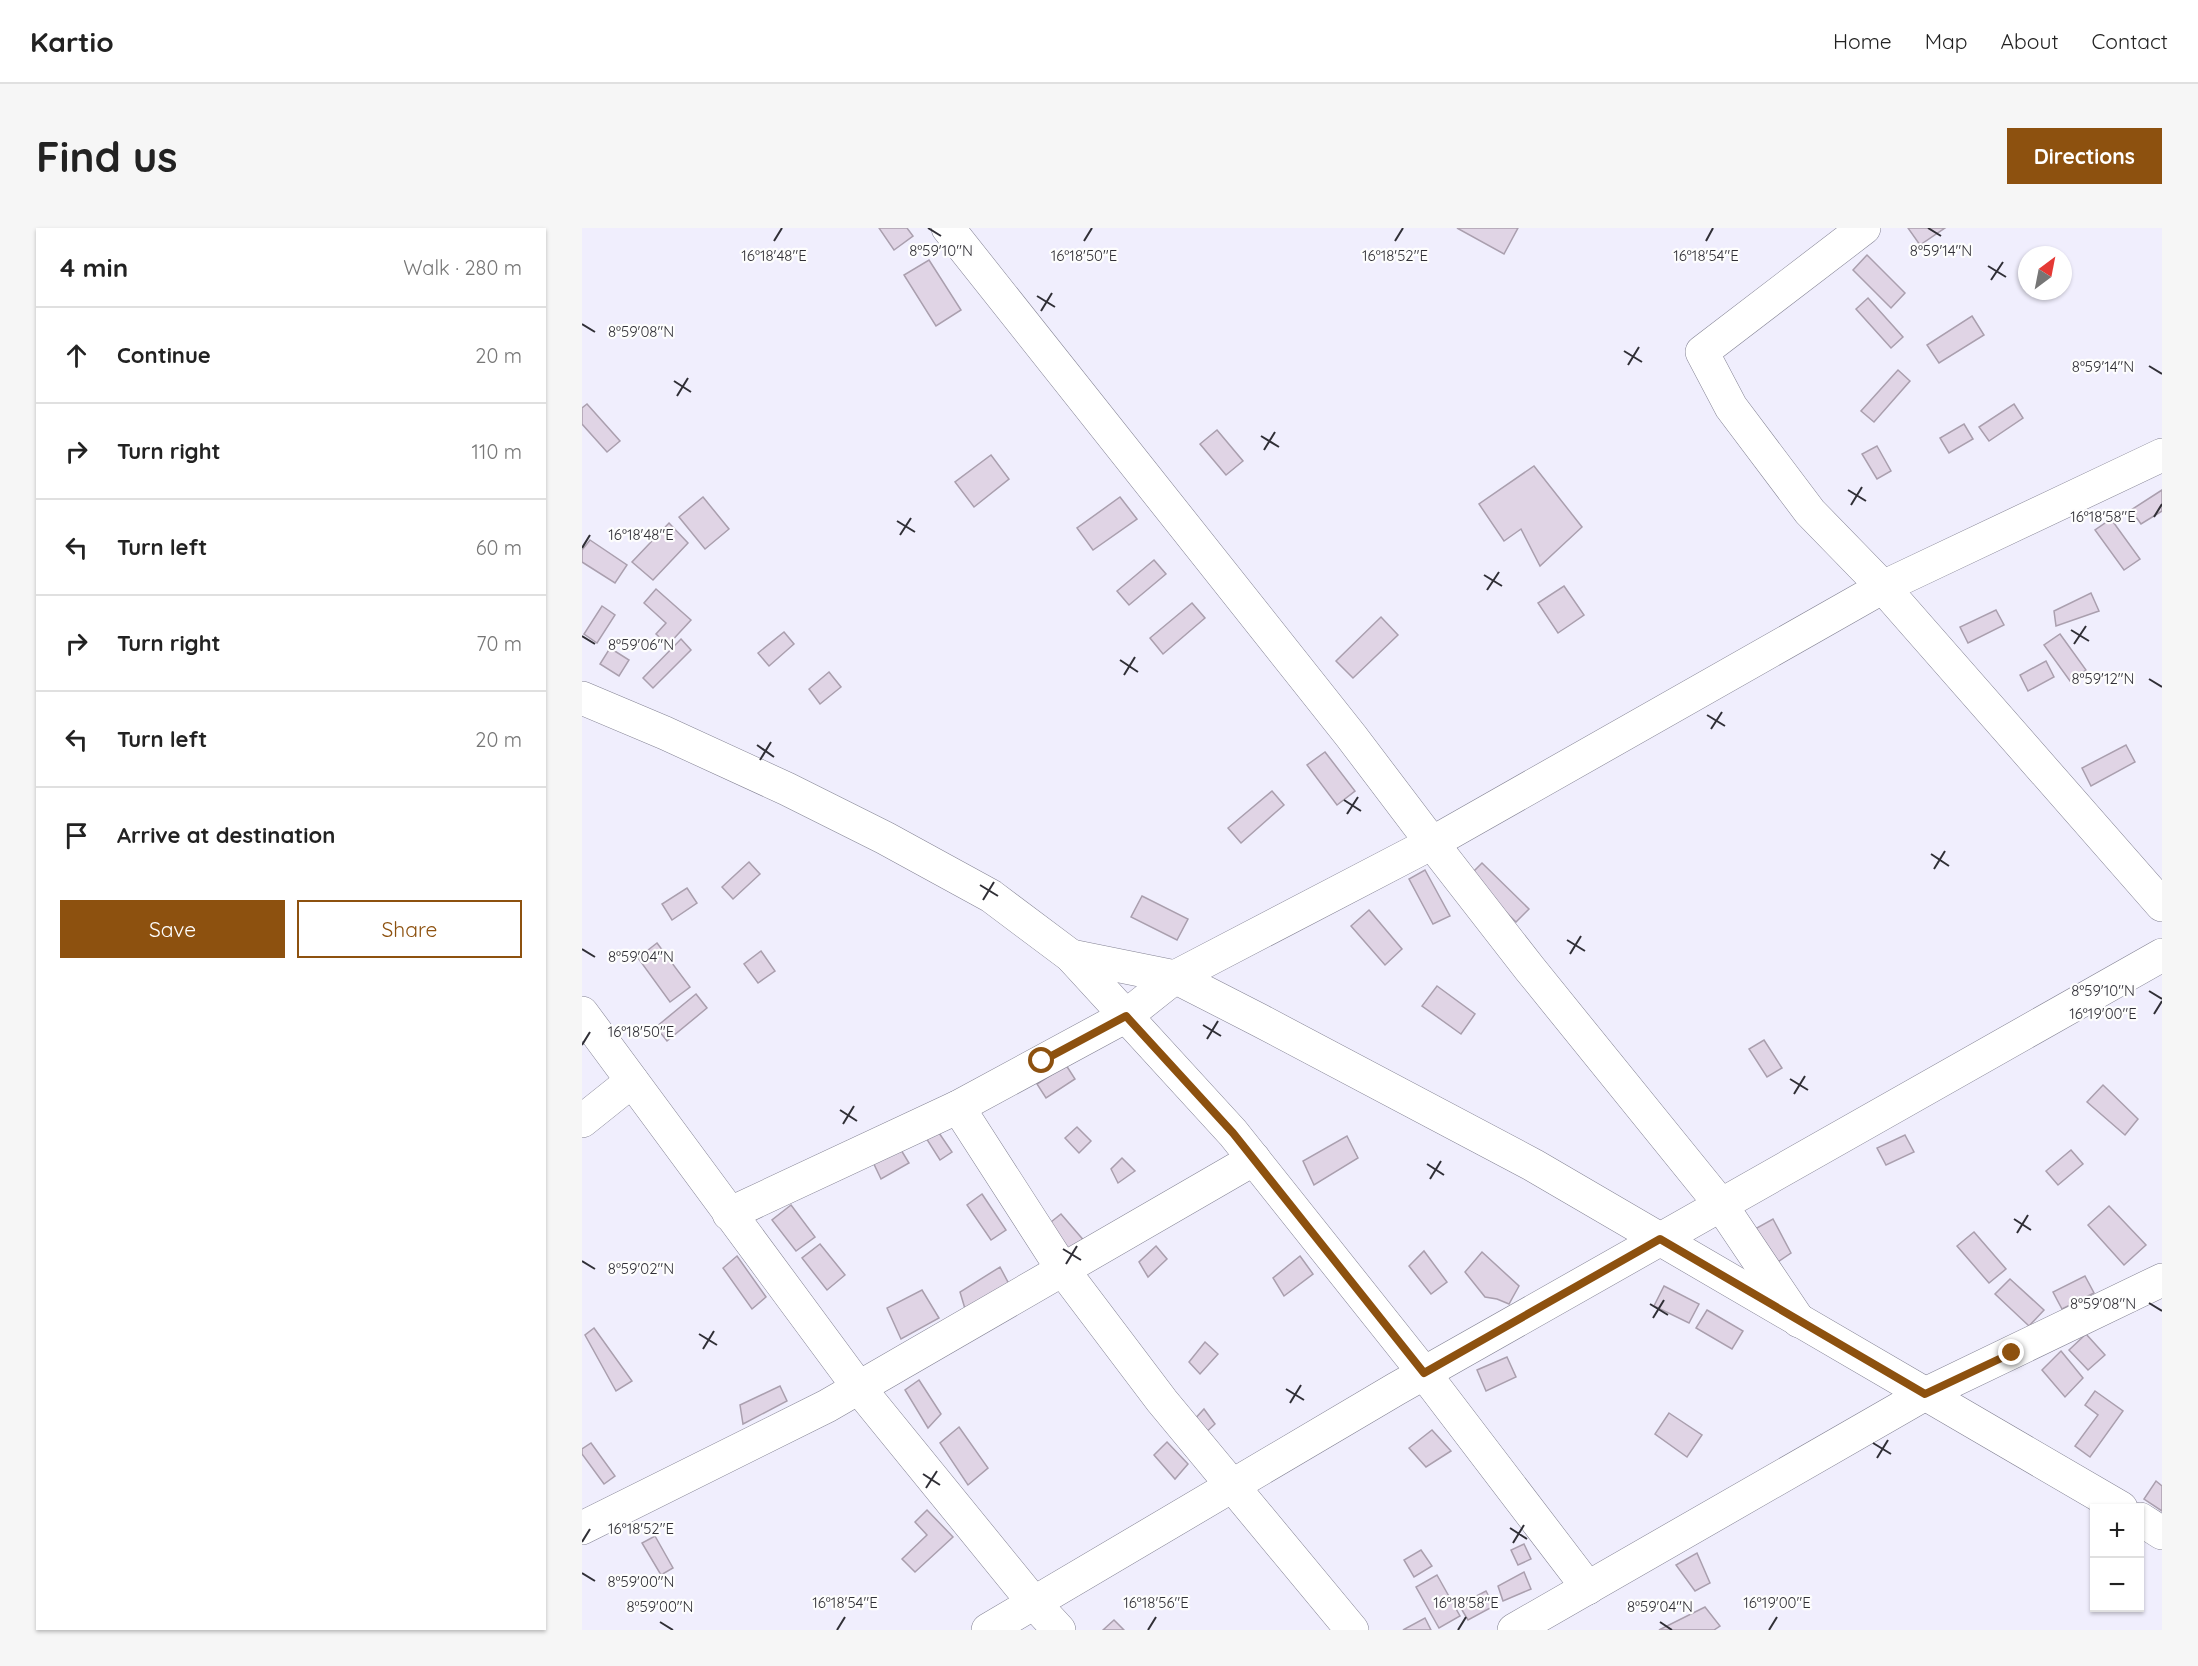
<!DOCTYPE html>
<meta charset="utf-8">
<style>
body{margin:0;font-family:Quicksand,sans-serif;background:#f6f6f6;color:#222}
.controls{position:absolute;right:18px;bottom:18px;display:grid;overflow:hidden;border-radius:0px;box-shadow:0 2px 4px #0004}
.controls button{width:54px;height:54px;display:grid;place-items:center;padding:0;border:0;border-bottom:2px solid #e0e0e0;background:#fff;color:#222;font:30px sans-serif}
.compass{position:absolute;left:1436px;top:18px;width:54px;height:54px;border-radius:50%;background:#fff;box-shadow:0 2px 4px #0004;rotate:32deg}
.stop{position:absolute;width:18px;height:18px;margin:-14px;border:4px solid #8d510f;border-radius:50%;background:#fff}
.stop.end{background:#8d510f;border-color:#fff;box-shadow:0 2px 6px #0008}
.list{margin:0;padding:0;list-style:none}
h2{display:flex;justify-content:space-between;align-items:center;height:78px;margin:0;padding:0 24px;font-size:26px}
h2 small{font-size:20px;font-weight:400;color:#767676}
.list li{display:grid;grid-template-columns:39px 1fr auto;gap:18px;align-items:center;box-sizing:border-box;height:96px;padding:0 24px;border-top:2px solid #e0e0e0}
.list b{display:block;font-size:22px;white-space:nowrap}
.list em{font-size:20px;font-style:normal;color:#767676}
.actions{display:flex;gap:12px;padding:18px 24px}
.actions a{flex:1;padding:14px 0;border:2px solid #8d510f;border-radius:0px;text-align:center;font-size:21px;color:#8d510f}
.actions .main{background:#8d510f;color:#fff}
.icon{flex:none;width:33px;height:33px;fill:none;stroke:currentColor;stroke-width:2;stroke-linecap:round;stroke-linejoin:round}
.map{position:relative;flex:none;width:1580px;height:1402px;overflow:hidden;border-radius:0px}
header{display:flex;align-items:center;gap:36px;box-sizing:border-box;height:84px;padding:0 30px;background:#fff;border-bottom:2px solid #e0e0e0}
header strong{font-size:28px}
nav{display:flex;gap:33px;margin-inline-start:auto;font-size:21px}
.intro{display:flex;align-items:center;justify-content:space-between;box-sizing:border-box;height:144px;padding:0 36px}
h1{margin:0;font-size:42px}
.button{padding:15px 27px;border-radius:0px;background:#8d510f;color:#fff;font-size:21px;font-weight:700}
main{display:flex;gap:36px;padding:0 36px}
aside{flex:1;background:#fff;border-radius:0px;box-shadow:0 2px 4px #0004}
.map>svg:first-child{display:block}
.building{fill:#e0d4e5;stroke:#aa9fae;stroke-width:1.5}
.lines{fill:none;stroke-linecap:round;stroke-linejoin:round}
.minor-casing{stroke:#838293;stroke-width:34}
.minor{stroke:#fff;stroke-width:33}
.route{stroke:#8d510f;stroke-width:8}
.ticks{fill:none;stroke:#302f36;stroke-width:2}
.ticks-label{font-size:15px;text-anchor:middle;fill:#302f36;stroke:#fdfdfd;stroke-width:4.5;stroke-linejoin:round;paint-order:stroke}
</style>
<header>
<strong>Kartio</strong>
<nav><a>Home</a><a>Map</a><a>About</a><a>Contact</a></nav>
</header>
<div class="intro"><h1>Find us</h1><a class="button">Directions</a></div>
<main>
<aside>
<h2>4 min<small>Walk · 280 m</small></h2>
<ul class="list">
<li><svg class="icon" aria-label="ahead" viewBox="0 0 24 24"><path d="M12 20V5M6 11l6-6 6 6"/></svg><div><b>Continue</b></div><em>20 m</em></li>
<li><svg class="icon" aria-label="right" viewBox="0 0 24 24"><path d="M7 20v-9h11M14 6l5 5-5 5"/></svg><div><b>Turn right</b></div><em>110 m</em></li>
<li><svg class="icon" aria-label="left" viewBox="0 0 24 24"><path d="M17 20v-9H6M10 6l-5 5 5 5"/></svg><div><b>Turn left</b></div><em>60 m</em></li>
<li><svg class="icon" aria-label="right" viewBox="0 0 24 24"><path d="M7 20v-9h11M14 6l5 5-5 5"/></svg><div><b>Turn right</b></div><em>70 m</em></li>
<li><svg class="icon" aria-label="left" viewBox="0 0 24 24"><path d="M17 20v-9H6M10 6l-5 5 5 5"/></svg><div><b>Turn left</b></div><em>20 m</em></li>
<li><svg class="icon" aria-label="arrive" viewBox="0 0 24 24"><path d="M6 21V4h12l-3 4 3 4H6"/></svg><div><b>Arrive at destination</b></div></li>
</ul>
<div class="actions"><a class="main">Save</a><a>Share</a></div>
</aside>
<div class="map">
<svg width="1580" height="1402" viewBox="0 0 1580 1402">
<rect width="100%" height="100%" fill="#f0eefd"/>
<!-- building -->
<g class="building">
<polygon points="297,0 325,0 331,8 312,22"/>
<polygon points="875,0 936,0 922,26"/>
<polygon points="1326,0 1363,0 1338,17"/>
<polygon points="1285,27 1323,65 1309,80 1271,42"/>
<polygon points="347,32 379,82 354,98 322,47"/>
<polygon points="1286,70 1321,109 1309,120 1274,81"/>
<polygon points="1390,88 1402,107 1357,135 1345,117"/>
<polygon points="1316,142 1328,153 1292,194 1279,183"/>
<polygon points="5,176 38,213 25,224 0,196 0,180"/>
<polygon points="1432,176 1441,190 1407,213 1397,199"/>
<polygon points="1382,196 1391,211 1367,225 1358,210"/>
<polygon points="635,202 661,233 644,247 618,216"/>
<polygon points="1295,218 1309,243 1295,251 1280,226"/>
<polygon points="409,227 427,251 392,279 373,254"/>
<polygon points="952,238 1000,299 958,338 939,301 922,313 897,276"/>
<polygon points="1580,262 1580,283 1559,296 1549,282"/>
<polygon points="121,269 147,301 123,321 97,289"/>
<polygon points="538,269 555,291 511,322 495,300"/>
<polygon points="1529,291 1558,331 1542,342 1513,302"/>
<polygon points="87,295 106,315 71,352 50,334"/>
<polygon points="8,312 45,337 33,355 0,334 0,322"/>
<polygon points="572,332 584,346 547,377 535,363"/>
<polygon points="982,358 1002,387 976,405 956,375"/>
<polygon points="74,361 109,392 86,417 74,406 84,395 62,375"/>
<polygon points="1509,365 1517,383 1474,398 1472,383"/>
<polygon points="610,375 623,390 581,426 568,410"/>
<polygon points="20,378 33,387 15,415 2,406"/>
<polygon points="1414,382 1422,397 1386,415 1378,399"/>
<polygon points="799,389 816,407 771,450 754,433"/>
<polygon points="202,404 212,416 187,438 176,425"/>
<polygon points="1478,406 1504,442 1488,453 1462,417"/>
<polygon points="99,411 109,422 71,460 61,450"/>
<polygon points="28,420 47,432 37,448 18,436"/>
<polygon points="1464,433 1472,449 1446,463 1438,447"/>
<polygon points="247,444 259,459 238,476 227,461"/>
<polygon points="1544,517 1553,534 1509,558 1500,540"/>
<polygon points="743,524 773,563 755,577 725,537"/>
<polygon points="690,563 702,577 659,615 646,600"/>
<polygon points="167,634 178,646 151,671 140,659"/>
<polygon points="900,635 947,681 934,694 887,648"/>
<polygon points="843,642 868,688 851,696 827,651"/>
<polygon points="105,660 115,675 90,692 80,676"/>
<polygon points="560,668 606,691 595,712 549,689"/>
<polygon points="787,682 820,721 803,737 769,698"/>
<polygon points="75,715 108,759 88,774 56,730"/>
<polygon points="179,723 193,743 176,755 162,736"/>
<polygon points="855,758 893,786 879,806 840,778"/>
<polygon points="114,766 125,780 85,813 74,799"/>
<polygon points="1182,812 1200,840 1185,849 1167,821"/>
<polygon points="484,837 493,851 464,870 455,856"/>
<polygon points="1521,857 1556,891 1543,907 1505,874"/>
<polygon points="495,899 509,913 497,925 483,910"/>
<polygon points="355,902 370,924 358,932 344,910"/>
<polygon points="1323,907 1332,924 1304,937 1295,920"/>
<polygon points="765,908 776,930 732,957 721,933"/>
<polygon points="316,917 327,935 299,951 290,932"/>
<polygon points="1489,922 1501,936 1476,957 1464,943"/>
<polygon points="540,930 553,943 536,955 529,941"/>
<polygon points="400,966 424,1002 409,1012 385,977"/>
<polygon points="209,977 233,1009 214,1023 190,992"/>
<polygon points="1527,978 1564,1017 1542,1037 1506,997"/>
<polygon points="479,986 504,1015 489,1028 464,998"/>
<polygon points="1191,991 1209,1025 1193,1036 1173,1001"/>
<polygon points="1392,1004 1424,1041 1407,1055 1375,1018"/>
<polygon points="238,1016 263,1047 245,1062 220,1030"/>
<polygon points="574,1018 585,1031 566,1049 557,1034"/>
<polygon points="842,1023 865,1054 849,1066 827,1038"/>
<polygon points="900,1024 937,1058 927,1076 915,1071 903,1069 883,1044"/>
<polygon points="155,1028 184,1069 170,1081 141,1040"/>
<polygon points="718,1028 731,1046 702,1068 691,1050"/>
<polygon points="418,1039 428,1058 384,1084 378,1064"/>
<polygon points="1503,1048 1512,1065 1480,1081 1471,1064"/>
<polygon points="1428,1051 1462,1082 1447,1098 1413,1066"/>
<polygon points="1082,1058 1117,1076 1107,1095 1072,1078"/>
<polygon points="340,1062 357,1090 319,1111 305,1080"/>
<polygon points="1125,1082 1161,1103 1150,1121 1114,1100"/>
<polygon points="12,1100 50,1153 34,1163 3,1107"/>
<polygon points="1504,1106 1523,1127 1506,1142 1487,1122"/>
<polygon points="623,1114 636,1126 618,1146 607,1134"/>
<polygon points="1479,1123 1501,1150 1483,1169 1460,1142"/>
<polygon points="925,1129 934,1149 904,1163 895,1142"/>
<polygon points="337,1152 359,1186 346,1200 323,1162"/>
<polygon points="198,1158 205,1173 161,1196 158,1177"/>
<polygon points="1513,1163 1541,1183 1508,1229 1493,1218 1516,1187 1503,1177"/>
<polygon points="622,1181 633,1196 620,1208 609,1195"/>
<polygon points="1087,1185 1120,1207 1105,1229 1073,1206"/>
<polygon points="377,1199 406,1240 386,1257 358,1215"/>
<polygon points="850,1202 869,1223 844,1239 827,1220"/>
<polygon points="585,1214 606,1236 593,1251 572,1227"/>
<polygon points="9,1215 33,1248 22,1256 0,1226 0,1221"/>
<polygon points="1574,1253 1580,1258 1580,1283 1562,1271"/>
<polygon points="345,1282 371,1309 333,1344 320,1331 345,1307 333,1294"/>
<polygon points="73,1308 91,1340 79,1347 60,1315"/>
<polygon points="942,1316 949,1331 936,1337 929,1322"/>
<polygon points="839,1322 850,1338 832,1349 822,1332"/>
<polygon points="1115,1325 1128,1355 1113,1363 1094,1337"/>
<polygon points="942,1344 949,1361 921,1373 916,1358"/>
<polygon points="855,1347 878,1388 857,1400 834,1359"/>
<polygon points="904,1363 912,1378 886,1392 877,1377"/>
<polygon points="1123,1379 1138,1398 1132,1402 1077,1402"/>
<polygon points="843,1390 849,1402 821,1402"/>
<polygon points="532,1392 542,1402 521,1402"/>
</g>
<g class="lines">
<!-- minor casing -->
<g class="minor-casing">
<g id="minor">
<polyline points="366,0 769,508 850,615 948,741 1139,977 1217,1093"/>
<polyline points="1580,227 1301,359 1580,677"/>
<polyline points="0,470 83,505 205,561 303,610 409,668 489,728 651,905 842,1145 1006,1360"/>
<polyline points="489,728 593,749 679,793 951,937 1539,1280"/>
<polyline points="0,785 277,1160 452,1375 477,1402"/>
<polyline points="376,879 481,1042 580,1173 770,1402"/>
<polyline points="0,893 50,853"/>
<polyline points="147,986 376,879 544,788 593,749 850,615 1301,359 1228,284 1149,179 1120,124 1282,0"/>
<polyline points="1558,1291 1580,1305"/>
<polyline points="0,1300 245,1178 672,931"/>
<polyline points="406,1402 814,1161 1580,727"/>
<polyline points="932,1402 1343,1166 1580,1052"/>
</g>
</g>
<!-- minor -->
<use href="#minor" class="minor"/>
</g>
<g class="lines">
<!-- route -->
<polyline class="route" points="460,833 544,788 651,905 842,1145 1078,1011 1343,1166 1430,1125"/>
</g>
<!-- ticks -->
<path class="ticks" d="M346,0l13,8M1346,0l13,8M192,13l8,-13M502,13l8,-13M813,13l8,-13M1124,13l7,-13M1406,38l18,11M1409,52l12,-18M455,68l18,11M459,83l11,-18M0,96l13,8M1042,123l18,11M1046,137l11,-18M1567,138l13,8M92,153l17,11M95,168l11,-18M679,208l18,11M682,222l11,-18M1266,262l18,11M1269,277l11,-18M1572,289l8,-13M315,293l18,11M318,307l11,-17M0,320l8,-13M902,347l18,11M905,362l12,-18M1489,402l18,11M0,408l13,8M1492,416l12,-18M538,432l18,12M542,447l11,-18M1567,451l13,8M1125,487l18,11M1129,501l11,-17M175,517l17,12M178,532l11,-18M762,572l17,11M765,586l11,-17M1349,626l18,12M1352,641l11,-18M398,657l18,11M401,672l11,-18M985,712l18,11M0,721l13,8M988,726l11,-18M1567,763l13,8M1572,786l8,-13M621,797l18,11M625,811l11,-18M0,817l8,-13M1208,851l18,11M1212,866l11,-18M258,882l17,11M261,896l11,-18M845,936l17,11M848,951l11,-18M1432,991l17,11M1435,1005l11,-18M481,1021l18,11M0,1033l13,8M484,1036l11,-18M1567,1075l13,8M1068,1076l18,11M1071,1090l11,-18M117,1106l18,11M121,1121l11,-18M704,1161l18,11M708,1175l11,-18M1291,1215l18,11M1295,1230l11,-18M341,1246l17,11M344,1260l11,-17M928,1300l17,11M0,1314l8,-13M931,1315l11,-18M0,1345l13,8M78,1394l13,8M1078,1394l12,8M255,1402l8,-13M566,1402l8,-13M876,1402l8,-13M1187,1402l8,-13"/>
<g class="ticks-label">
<text x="359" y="28">8°59'10"N</text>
<text x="1359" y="28">8°59'14"N</text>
<text x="192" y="33">16°18'48"E</text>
<text x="502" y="33">16°18'50"E</text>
<text x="813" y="33">16°18'52"E</text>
<text x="1124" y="33">16°18'54"E</text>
<text x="59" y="109">8°59'08"N</text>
<text x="1521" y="144">8°59'14"N</text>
<text x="1521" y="294">16°18'58"E</text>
<text x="59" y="312">16°18'48"E</text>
<text x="59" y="422">8°59'06"N</text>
<text x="1521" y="456">8°59'12"N</text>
<text x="59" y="734">8°59'04"N</text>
<text x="1521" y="768">8°59'10"N</text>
<text x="1521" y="791">16°19'00"E</text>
<text x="59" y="809">16°18'50"E</text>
<text x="59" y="1046">8°59'02"N</text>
<text x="1521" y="1081">8°59'08"N</text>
<text x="59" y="1306">16°18'52"E</text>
<text x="59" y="1359">8°59'00"N</text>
<text x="263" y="1380">16°18'54"E</text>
<text x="574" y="1380">16°18'56"E</text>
<text x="884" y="1380">16°18'58"E</text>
<text x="1195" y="1380">16°19'00"E</text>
<text x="78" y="1384">8°59'00"N</text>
<text x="1078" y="1384">8°59'04"N</text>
</g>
</svg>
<div class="controls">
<button>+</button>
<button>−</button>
</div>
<svg class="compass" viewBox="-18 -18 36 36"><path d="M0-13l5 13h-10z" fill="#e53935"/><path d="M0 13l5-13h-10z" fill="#767676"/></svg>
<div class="stop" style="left:460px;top:833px"></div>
<div class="stop end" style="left:1430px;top:1125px"></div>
</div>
</main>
